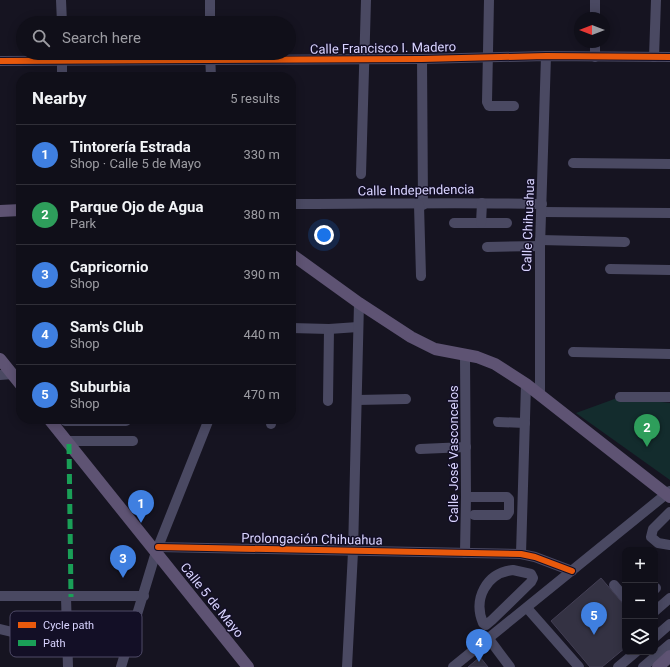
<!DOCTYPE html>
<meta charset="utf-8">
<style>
body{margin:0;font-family:Roboto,sans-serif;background:#1e1d26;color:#f1f3f6}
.controls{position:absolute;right:12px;bottom:12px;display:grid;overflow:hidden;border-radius:8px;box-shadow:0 2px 10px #0003}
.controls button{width:36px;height:36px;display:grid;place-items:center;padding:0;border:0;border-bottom:1px solid #302f38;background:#100f19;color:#f1f3f6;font:20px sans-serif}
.compass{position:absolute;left:574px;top:12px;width:36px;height:36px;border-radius:50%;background:#100f19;box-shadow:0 2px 10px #0003;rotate:270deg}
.you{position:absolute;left:324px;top:235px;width:14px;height:14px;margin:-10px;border:3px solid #fff;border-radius:50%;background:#1a73e8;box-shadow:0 0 0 6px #1a73e833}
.badge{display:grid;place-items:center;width:26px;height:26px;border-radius:50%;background:#db2777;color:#fff;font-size:13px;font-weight:700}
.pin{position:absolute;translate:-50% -33px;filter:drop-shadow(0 1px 2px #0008)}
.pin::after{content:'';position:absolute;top:21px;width:14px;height:12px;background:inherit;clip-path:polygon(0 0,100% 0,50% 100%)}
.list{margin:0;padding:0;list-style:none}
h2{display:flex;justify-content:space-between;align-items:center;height:52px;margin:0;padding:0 16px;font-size:17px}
h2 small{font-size:13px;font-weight:400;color:#9c9ca2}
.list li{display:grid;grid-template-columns:26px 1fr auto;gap:12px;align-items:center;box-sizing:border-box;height:60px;padding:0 16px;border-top:1px solid #302f38}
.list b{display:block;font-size:15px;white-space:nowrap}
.list p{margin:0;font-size:13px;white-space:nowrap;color:#9c9ca2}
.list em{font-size:13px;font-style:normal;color:#9c9ca2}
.icon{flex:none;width:22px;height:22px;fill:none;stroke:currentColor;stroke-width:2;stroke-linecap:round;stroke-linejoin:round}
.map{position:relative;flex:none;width:670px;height:667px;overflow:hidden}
.search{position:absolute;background:#100f19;box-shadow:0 2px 10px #0003;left:16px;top:16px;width:280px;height:44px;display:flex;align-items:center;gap:10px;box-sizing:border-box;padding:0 14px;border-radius:22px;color:#9c9ca2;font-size:15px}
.panel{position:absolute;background:#100f19;box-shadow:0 2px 10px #0003;left:16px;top:72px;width:280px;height:352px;border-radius:16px}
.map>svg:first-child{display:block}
.green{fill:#132c2d}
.building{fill:#343243;stroke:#433f54}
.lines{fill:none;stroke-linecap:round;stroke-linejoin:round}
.minor{stroke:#4a4962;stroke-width:10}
.major{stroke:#5e5373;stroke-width:12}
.quiet{stroke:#1a9f57;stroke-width:5;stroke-dasharray:10 5;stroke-linecap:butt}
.cycleway-casing{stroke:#130f26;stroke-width:8}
.cycleway{stroke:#e8590c;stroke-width:6}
.labels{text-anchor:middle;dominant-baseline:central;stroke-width:3;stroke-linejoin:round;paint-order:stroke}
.street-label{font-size:13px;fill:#d9d4ff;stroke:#130f26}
.key{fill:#130f26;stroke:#4e4a67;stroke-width:1}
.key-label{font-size:11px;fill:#d9d4ff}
</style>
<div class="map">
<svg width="670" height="667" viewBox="0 0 670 667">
<rect width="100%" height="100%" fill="#161421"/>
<!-- green -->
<polygon class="green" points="620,397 670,403 670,480 576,413"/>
<!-- building -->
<g class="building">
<polygon points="601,578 625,606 625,648 602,667 590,667 551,621"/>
<polygon points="480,657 488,667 468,667"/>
</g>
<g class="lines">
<!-- minor -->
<g class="minor">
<polyline points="61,0 62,23"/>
<polyline points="210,0 210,23"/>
<polyline points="489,0 487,102 489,106 514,106"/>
<polyline points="595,0 595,18"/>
<polyline points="595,42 595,57"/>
<polyline points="210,53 211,77"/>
<polyline points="654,57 656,0"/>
<polyline points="422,59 423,205"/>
<polyline points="0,61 422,59 546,56 670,57"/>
<polyline points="62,77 62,53"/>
<polyline points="573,163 670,164"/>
<polyline points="361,174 366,0"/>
<path d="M291,204c84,0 167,-2 251,0"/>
<polyline points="419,205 421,276"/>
<polyline points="542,212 670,213"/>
<polyline points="454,223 507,223"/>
<polyline points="481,223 482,203"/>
<polyline points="540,240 625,242"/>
<polyline points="487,247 540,246"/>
<polyline points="610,269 670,270"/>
<polyline points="291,328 329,329 358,327"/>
<polyline points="573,352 670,354"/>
<polyline points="0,375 12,374"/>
<polyline points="540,395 540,246 546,56"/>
<polyline points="620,397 670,397"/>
<polyline points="357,400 406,399"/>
<polyline points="328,401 329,329"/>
<polyline points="271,419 271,424"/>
<polyline points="65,421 126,421"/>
<polyline points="498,422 525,423"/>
<polyline points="67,441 133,441"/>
<polyline points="420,449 466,447"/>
<polyline points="466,497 507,497 509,499 509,512 507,515 474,515"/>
<polyline points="670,512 653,529 651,537 658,543 670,545"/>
<polyline points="158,547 521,554 535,557 572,571"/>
<polyline points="465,553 466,497 465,356"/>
<polyline points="521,554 526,384"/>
<path d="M513,570l18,4 2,4 -2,4 -39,38 -6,5 -3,-2c-10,-24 3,-50 30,-53z"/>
<polyline points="614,585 625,598"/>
<polyline points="655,589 656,588"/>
<polyline points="0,596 144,596"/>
<polyline points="66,597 68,667"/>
<polyline points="527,608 579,667"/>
<polyline points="655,611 670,598"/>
<polyline points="0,629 50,641"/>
<polyline points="655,637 670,624"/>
<polyline points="489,639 510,667"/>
<polyline points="121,667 156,552 209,419"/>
<polyline points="347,667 353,552 359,303"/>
<polyline points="453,667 670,491"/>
<polyline points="618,667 636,652"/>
<polyline points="643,667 670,644"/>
</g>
<!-- major -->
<g class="major">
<polyline points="0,211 21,210"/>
<polyline points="291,254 359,303 411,337 435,349 477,357 495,364 526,384 670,497"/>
<polyline points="0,359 21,385"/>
<polyline points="49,419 248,667"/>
<polyline points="658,667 670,656"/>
</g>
<!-- quiet -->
<polyline class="quiet" points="69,444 71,597"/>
<!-- cycleway casing -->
<g class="cycleway-casing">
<g id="cycleway">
<polyline points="0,61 422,59 546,56 670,57"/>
<polyline points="158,547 521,554 535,557 572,571"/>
</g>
</g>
<!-- cycleway -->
<use href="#cycleway" class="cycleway"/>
</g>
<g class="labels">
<!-- street labels -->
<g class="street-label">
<text transform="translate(383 48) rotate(-1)">Calle Francisco I. Madero</text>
<text transform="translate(416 190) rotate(-1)">Calle Independencia</text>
<text transform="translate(528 225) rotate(-88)">Calle Chihuahua</text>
<text transform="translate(453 454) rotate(-90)">Calle José Vasconcelos</text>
<text transform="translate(312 539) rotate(1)">Prolongación Chihuahua</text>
<text transform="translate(212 600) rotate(51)">Calle 5 de Mayo</text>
</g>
</g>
<!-- legend -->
<rect x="10" y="611" width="132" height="46" rx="6" class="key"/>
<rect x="18" y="622" width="18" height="6" fill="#e8590c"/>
<rect x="18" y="640" width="18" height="6" fill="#1a9f57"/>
<g class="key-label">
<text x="43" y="629">Cycle path</text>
<text x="43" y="647">Path</text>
</g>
</svg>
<div class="controls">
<button>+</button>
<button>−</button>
<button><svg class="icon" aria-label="layers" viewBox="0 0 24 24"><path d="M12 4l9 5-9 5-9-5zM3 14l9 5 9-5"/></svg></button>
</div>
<svg class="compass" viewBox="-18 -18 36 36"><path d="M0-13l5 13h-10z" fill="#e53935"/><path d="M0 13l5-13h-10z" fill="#9c9ca2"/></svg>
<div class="you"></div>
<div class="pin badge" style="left:141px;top:523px;background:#3f7fe0">1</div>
<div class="pin badge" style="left:647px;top:447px;background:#2e9e5b">2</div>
<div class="pin badge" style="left:123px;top:578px;background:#3f7fe0">3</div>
<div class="pin badge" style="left:479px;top:662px;background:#3f7fe0">4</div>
<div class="pin badge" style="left:594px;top:635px;background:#3f7fe0">5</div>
<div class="search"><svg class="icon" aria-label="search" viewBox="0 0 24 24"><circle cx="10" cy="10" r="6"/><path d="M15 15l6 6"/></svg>Search here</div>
<section class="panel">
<h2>Nearby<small>5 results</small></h2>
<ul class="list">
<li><span class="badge" style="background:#3f7fe0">1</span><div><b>Tintorería Estrada</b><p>Shop · Calle 5 de Mayo</p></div><em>330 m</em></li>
<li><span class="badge" style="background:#2e9e5b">2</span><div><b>Parque Ojo de Agua</b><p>Park</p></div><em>380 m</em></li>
<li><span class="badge" style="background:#3f7fe0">3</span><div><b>Capricornio</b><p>Shop</p></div><em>390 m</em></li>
<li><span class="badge" style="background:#3f7fe0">4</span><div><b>Sam's Club</b><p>Shop</p></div><em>440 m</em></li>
<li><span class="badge" style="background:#3f7fe0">5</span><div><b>Suburbia</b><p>Shop</p></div><em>470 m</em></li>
</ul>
</section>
</div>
